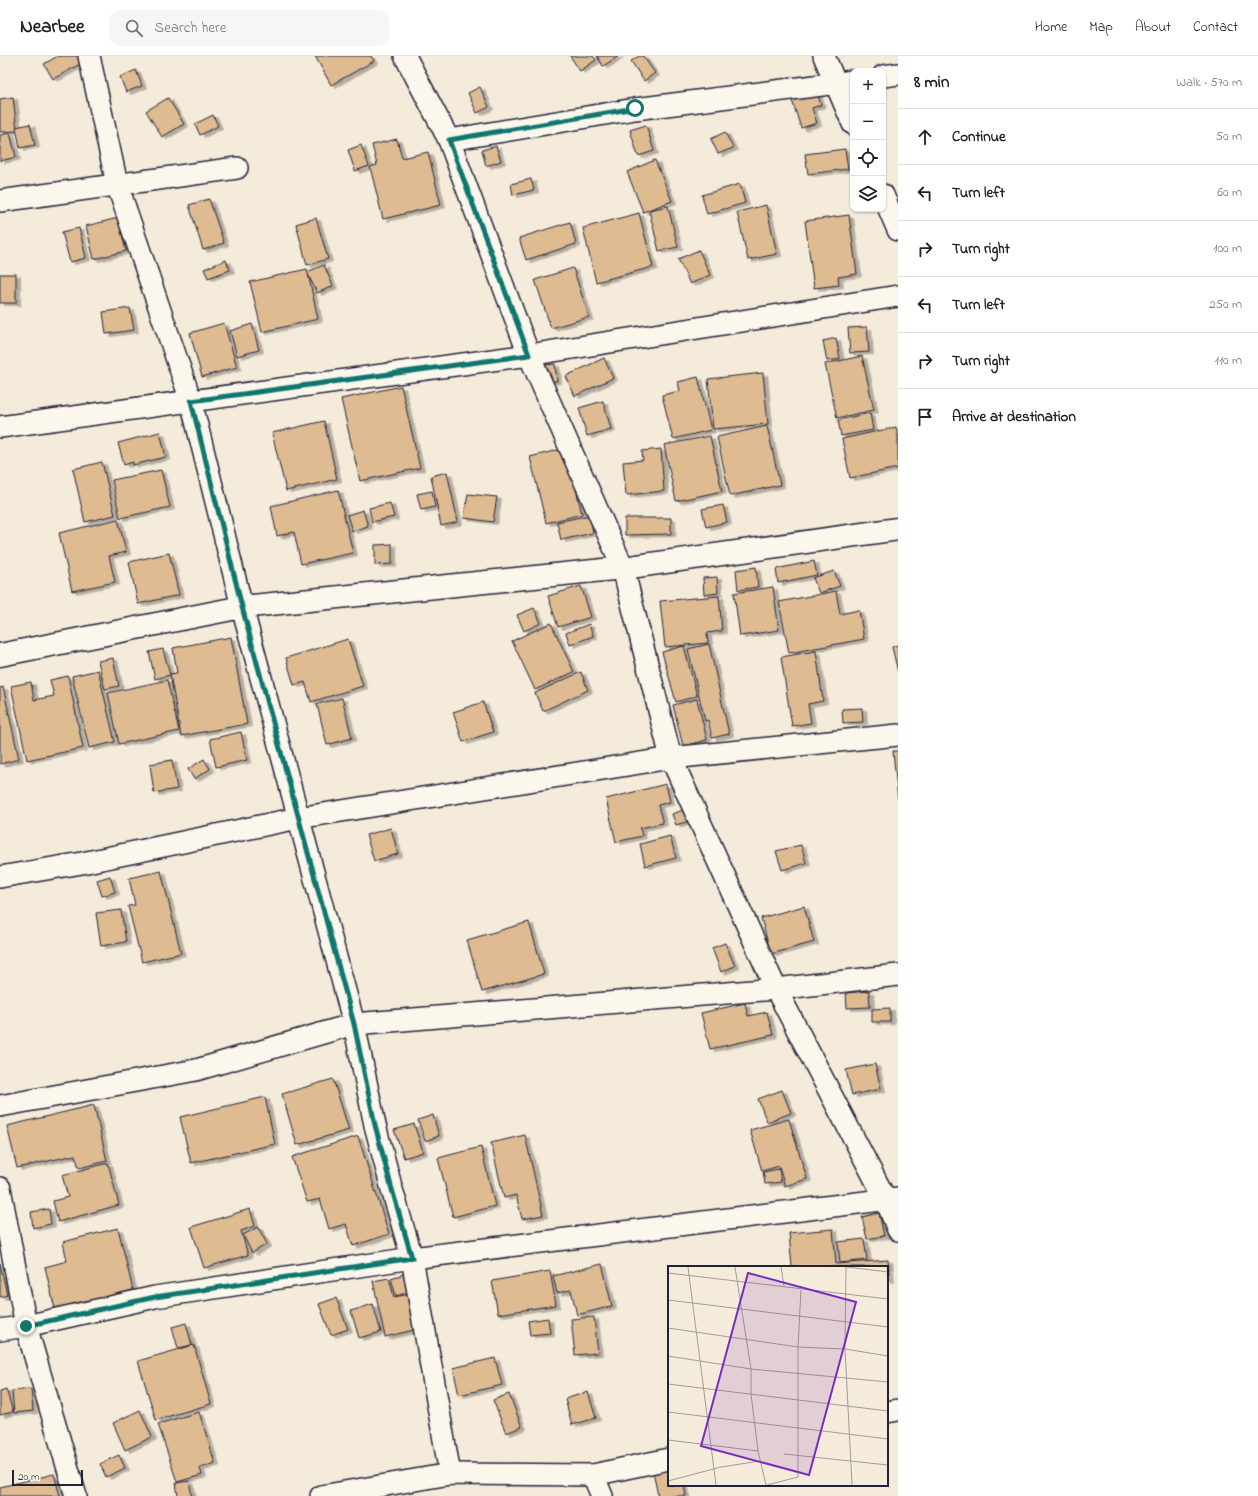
<!DOCTYPE html>
<meta charset="utf-8">
<style>
body{margin:0;font-family:"Indie Flower",sans-serif;background:#f6f6f6;color:#202124}
.controls{position:absolute;right:12px;top:12px;display:grid;overflow:hidden;border-radius:8px;box-shadow:0 1px 3px #0004}
.controls button{width:36px;height:36px;display:grid;place-items:center;padding:0;border:0;border-bottom:1px solid #e0e0e0;background:#fff;color:#202124;font:20px sans-serif}
.scale{position:absolute;left:12px;bottom:10px;width:71px;box-sizing:border-box;padding-left:4px;border:2px solid #22223b;border-top:0;font-size:11px;line-height:14px;white-space:nowrap;color:#22223b;-webkit-text-stroke:3px #fbf7ec;paint-order:stroke}
.stop{position:absolute;width:12px;height:12px;margin:-9px;border:3px solid #0f766e;border-radius:50%;background:#fff}
.stop.end{background:#0f766e;border-color:#fff;box-shadow:0 1px 4px #0008}
.list{margin:0;padding:0;list-style:none}
h2{display:flex;justify-content:space-between;align-items:center;height:52px;margin:0;padding:0 16px;font-size:17px}
h2 small{font-size:13px;font-weight:400;color:#757577}
.list li{display:grid;grid-template-columns:26px 1fr auto;gap:12px;align-items:center;box-sizing:border-box;height:56px;padding:0 16px;border-top:1px solid #e0e0e0}
.list b{display:block;font-size:15px;white-space:nowrap}
.list em{font-size:13px;font-style:normal;color:#757577}
.icon{flex:none;width:22px;height:22px;fill:none;stroke:currentColor;stroke-width:2;stroke-linecap:round;stroke-linejoin:round}
.map{position:relative;flex:none;width:898px;height:1440px;overflow:hidden}
header{display:flex;align-items:center;gap:24px;box-sizing:border-box;height:56px;padding:0 20px;background:#fff;border-bottom:1px solid #e0e0e0}
header strong{font-size:19px}
nav{display:flex;gap:22px;margin-inline-start:auto;font-size:14px}
.search{width:280px;height:36px;background:#f6f6f6;display:flex;align-items:center;gap:10px;box-sizing:border-box;padding:0 14px;border-radius:12px;color:#757577;font-size:15px}
main{display:flex}
aside{flex:1;background:#fff}
.map>svg:first-child{display:block}
.building{fill:#debb90;stroke:#22223b;filter:url(#shadow)}
.lines{fill:none;stroke-linecap:round;stroke-linejoin:round}
.minor-casing{stroke:#22223b;stroke-width:24}
.tertiary-casing{stroke:#22223b;stroke-width:25}
.minor{stroke:#fbf7ec;stroke-width:21}
.tertiary{stroke:#fbf7ec;stroke-width:22}
.route{stroke:#0f766e;stroke-width:5}
.inset-road{fill:none;stroke:#a19b9a;stroke-width:1}
.view{fill:#7b2cbf;fill-opacity:0.15;stroke:#7b2cbf;stroke-width:2}
.inset-edge{fill:none;stroke:#22223b;stroke-width:2}
</style>
<header>
<strong>Nearbee</strong>
<div class="search"><svg class="icon" aria-label="search" viewBox="0 0 24 24"><circle cx="10" cy="10" r="6"/><path d="M15 15l6 6"/></svg>Search here</div>
<nav><a>Home</a><a>Map</a><a>About</a><a>Contact</a></nav>
</header>
<main>
<div class="map">
<svg width="898" height="1440" viewBox="0 0 898 1440">
<defs>
<filter id="shadow"><feDropShadow dx="4.5" dy="2.5" stdDeviation="0" flood-color="#0004"/></filter>
</defs>
<rect width="100%" height="100%" fill="#f5ebda"/>
<filter id="ink" filterUnits="userSpaceOnUse"><feTurbulence type="fractalNoise" baseFrequency=".025" numOctaves="2"/><feDisplacementMap in="SourceGraphic" scale="8" xChannelSelector="R" yChannelSelector="G"/><feConvolveMatrix kernelMatrix="1 2 1 2 8 2 1 2 1" color-interpolation-filters="sRGB"/></filter>
<g filter="url(#ink)">
<!-- building -->
<g class="building">
<polygon points="58,0 78,0 82,7 53,23 44,8"/>
<polygon points="315,0 371,0 374,5 331,29"/>
<polygon points="570,0 593,0 596,4 580,15"/>
<polygon points="597,0 619,0 603,10"/>
<polygon points="639,0 643,0 655,17 644,25 631,5"/>
<polygon points="136,14 142,30 126,36 120,21"/>
<polygon points="814,27 821,49 812,52 817,67 801,72 789,35"/>
<polygon points="480,31 489,51 477,57 468,37"/>
<polygon points="13,41 17,75 0,76 0,43"/>
<polygon points="168,42 184,68 162,81 146,55"/>
<polygon points="213,59 218,70 200,79 195,68"/>
<polygon points="30,68 35,89 20,92 16,71"/>
<polygon points="646,69 654,95 638,100 630,74"/>
<polygon points="725,76 733,92 718,98 711,83"/>
<polygon points="10,77 16,101 0,105 0,79"/>
<polygon points="397,83 402,102 428,96 441,149 383,163 370,111 377,109 372,89"/>
<polygon points="361,89 369,110 355,115 348,94"/>
<polygon points="496,90 501,105 486,110 482,94"/>
<polygon points="845,93 848,113 808,118 805,98"/>
<polygon points="655,104 672,145 643,156 627,116"/>
<polygon points="531,123 534,134 513,139 511,128"/>
<polygon points="740,128 745,147 707,158 702,139"/>
<polygon points="209,143 224,187 203,194 189,149"/>
<polygon points="766,149 777,198 748,204 737,156"/>
<polygon points="668,150 678,191 659,195 649,154"/>
<polygon points="639,157 653,211 596,226 583,172"/>
<polygon points="849,159 857,218 838,221 839,229 814,232 805,165"/>
<polygon points="118,162 126,195 94,203 86,170"/>
<polygon points="316,162 328,203 307,209 296,168"/>
<polygon points="570,166 576,188 526,204 519,182"/>
<polygon points="79,172 86,202 70,206 62,176"/>
<polygon points="699,194 710,219 690,228 678,203"/>
<polygon points="226,204 230,214 208,222 204,213"/>
<polygon points="324,209 333,230 317,237 307,216"/>
<polygon points="573,212 589,261 551,272 535,224"/>
<polygon points="307,213 318,263 262,276 250,226"/>
<rect x="0" y="218" width="16" height="29"/>
<polygon points="130,252 134,274 106,278 103,256"/>
<polygon points="224,267 237,311 202,321 190,277"/>
<polygon points="252,268 259,294 237,300 230,275"/>
<polygon points="867,271 869,296 850,297 848,272"/>
<polygon points="836,282 840,303 827,305 823,285"/>
<polygon points="862,300 874,354 837,362 825,308"/>
<polygon points="604,302 613,322 575,340 566,320"/>
<polygon points="555,308 557,325 539,326 537,310"/>
<polygon points="763,317 768,368 713,373 708,323"/>
<polygon points="698,321 711,374 673,383 662,339 680,335 678,326"/>
<polygon points="401,330 420,412 360,425 341,343"/>
<polygon points="603,345 611,373 587,380 579,352"/>
<polygon points="870,357 873,374 841,380 838,364"/>
<polygon points="324,365 337,423 286,435 272,377"/>
<polygon points="767,370 780,429 730,440 717,381"/>
<polygon points="896,371 898,381 898,412 850,422 842,383"/>
<polygon points="160,376 166,401 133,409 133,406 124,409 118,387"/>
<polygon points="710,380 722,435 676,445 664,389"/>
<polygon points="566,392 582,458 546,467 530,401"/>
<polygon points="661,393 664,435 626,439 623,406 643,404 642,395"/>
<polygon points="102,406 115,459 85,466 73,413"/>
<polygon points="161,414 170,451 120,462 112,424"/>
<polygon points="447,416 458,466 441,470 431,420"/>
<polygon points="338,434 353,497 301,508 294,476 277,480 271,450"/>
<polygon points="432,435 435,451 421,454 417,438"/>
<polygon points="468,438 497,441 493,466 464,462"/>
<polygon points="390,447 394,461 372,466 369,452"/>
<polygon points="723,449 727,466 706,471 702,453"/>
<polygon points="363,454 368,470 352,475 347,459"/>
<polygon points="590,459 593,477 561,484 557,466"/>
<polygon points="625,462 671,462 671,478 625,479"/>
<polygon points="118,463 126,496 109,500 115,526 72,535 59,477"/>
<polygon points="392,488 392,508 375,509 375,489"/>
<polygon points="169,497 179,539 138,548 129,506"/>
<polygon points="814,505 817,519 778,527 776,513"/>
<polygon points="756,511 758,531 738,534 736,514"/>
<polygon points="834,515 840,530 819,537 813,522"/>
<polygon points="717,521 718,537 704,539 703,522"/>
<polygon points="581,530 591,561 558,571 548,540"/>
<polygon points="773,531 779,574 740,580 734,537"/>
<polygon points="836,535 840,558 859,554 864,583 789,597 779,546"/>
<polygon points="719,540 722,575 707,577 708,587 665,591 660,545"/>
<polygon points="534,552 541,567 524,575 517,559"/>
<polygon points="551,567 574,616 535,634 512,585"/>
<polygon points="589,568 593,580 570,589 566,577"/>
<polygon points="231,581 247,668 181,680 170,618 177,617 173,592"/>
<polygon points="348,583 363,630 311,646 305,626 294,629 286,602"/>
<polygon points="709,588 729,678 712,682 708,664 705,665 688,593"/>
<polygon points="898,589 898,616 892,591"/>
<polygon points="684,590 697,640 676,646 662,596"/>
<polygon points="163,593 170,619 155,623 149,596"/>
<polygon points="816,595 823,645 808,648 811,667 792,670 781,601"/>
<polygon points="113,602 119,630 105,633 98,605"/>
<polygon points="98,614 115,686 89,692 72,620"/>
<polygon points="581,616 588,634 543,655 535,637"/>
<polygon points="68,620 83,692 27,704 11,630 31,626 34,644 54,640 50,624"/>
<polygon points="167,624 179,675 119,688 108,637"/>
<polygon points="3,631 19,703 0,708 0,632"/>
<polygon points="342,642 352,682 327,689 317,648"/>
<polygon points="697,643 707,684 683,690 673,649"/>
<polygon points="483,646 493,676 463,686 453,656"/>
<polygon points="862,652 863,666 843,667 842,653"/>
<polygon points="241,676 247,704 216,711 210,683"/>
<polygon points="893,695 898,695 898,744"/>
<polygon points="204,703 210,713 194,723 188,713"/>
<polygon points="172,704 177,733 154,737 150,708"/>
<polygon points="666,728 670,746 658,749 663,767 640,772 642,780 616,786 606,743"/>
<polygon points="686,753 689,765 676,769 672,758"/>
<polygon points="391,772 398,798 374,805 366,779"/>
<polygon points="670,780 676,802 645,810 640,788"/>
<polygon points="801,789 806,807 782,814 776,795"/>
<polygon points="161,815 181,897 142,906 128,850 135,849 129,822"/>
<polygon points="110,820 115,836 102,840 97,824"/>
<polygon points="804,850 814,886 771,898 761,862"/>
<polygon points="121,854 126,886 101,890 96,857"/>
<polygon points="529,866 544,918 482,936 467,884"/>
<polygon points="725,887 735,910 721,916 712,892"/>
<polygon points="869,935 870,951 847,952 846,937"/>
<polygon points="745,947 748,960 767,956 773,979 710,993 701,957"/>
<polygon points="890,952 890,966 872,966 872,953"/>
<polygon points="875,1008 881,1033 852,1039 846,1014"/>
<polygon points="333,1023 349,1074 297,1089 282,1038"/>
<polygon points="782,1034 791,1057 767,1066 758,1043"/>
<polygon points="265,1041 275,1088 191,1107 180,1061"/>
<polygon points="94,1049 107,1105 79,1112 75,1099 17,1112 7,1070"/>
<polygon points="433,1059 439,1080 425,1085 418,1064"/>
<polygon points="789,1063 807,1123 785,1130 779,1110 762,1115 750,1074"/>
<polygon points="414,1068 423,1096 404,1102 394,1074"/>
<polygon points="525,1079 543,1159 522,1163 516,1139 504,1142 491,1087"/>
<polygon points="358,1080 389,1178 353,1190 346,1168 329,1173 320,1143 307,1146 292,1101"/>
<polygon points="481,1091 495,1150 453,1161 438,1102"/>
<polygon points="108,1107 119,1149 58,1166 53,1145 68,1141 62,1119"/>
<polygon points="779,1113 781,1126 765,1128 763,1116"/>
<polygon points="49,1153 51,1168 33,1172 31,1156"/>
<polygon points="250,1153 255,1170 241,1175 248,1199 204,1212 191,1171"/>
<polygon points="879,1157 884,1180 867,1183 862,1161"/>
<polygon points="258,1171 267,1188 252,1197 243,1179"/>
<polygon points="118,1172 133,1234 55,1253 45,1211 67,1205 63,1186"/>
<polygon points="833,1173 836,1208 888,1204 890,1224 887,1224 887,1211 792,1211 789,1177"/>
<polygon points="864,1183 867,1204 840,1207 838,1186"/>
<polygon points="0,1207 7,1239 0,1241"/>
<polygon points="602,1208 612,1250 577,1259 571,1234 557,1237 553,1220"/>
<polygon points="550,1215 556,1249 498,1258 492,1225"/>
<polygon points="404,1218 409,1236 396,1240 391,1222"/>
<polygon points="389,1222 394,1241 410,1238 418,1273 385,1281 373,1225"/>
<polygon points="336,1242 348,1273 331,1279 319,1248"/>
<polygon points="373,1248 381,1276 359,1282 351,1255"/>
<polygon points="594,1261 598,1297 575,1299 571,1263"/>
<polygon points="548,1262 550,1277 530,1279 528,1265"/>
<polygon points="186,1267 192,1289 178,1292 172,1271"/>
<polygon points="194,1289 211,1348 156,1364 138,1305"/>
<polygon points="495,1302 502,1329 459,1339 453,1312"/>
<polygon points="6,1333 13,1356 0,1359 0,1335"/>
<polygon points="31,1333 33,1355 14,1357 12,1335"/>
<polygon points="588,1336 596,1362 572,1369 565,1343"/>
<polygon points="509,1338 522,1371 506,1377 493,1344"/>
<polygon points="140,1354 152,1381 125,1394 113,1367"/>
<polygon points="199,1356 215,1407 200,1412 202,1419 177,1426 158,1368"/>
<polygon points="119,1399 125,1412 106,1421 100,1408"/>
<polygon points="669,1407 669,1429 684,1429 686,1440 658,1440 652,1410"/>
<polygon points="54,1418 60,1440 0,1440 0,1431"/>
<polygon points="189,1425 192,1440 178,1440 176,1427"/>
</g>
<g class="lines">
<!-- minor casing -->
<g class="minor-casing">
<g id="minor">
<polyline points="89,0 117,128 191,345 242,551 354,968 375,1069 391,1130 412,1202 450,1418"/>
<polyline points="405,0 449,84 529,299 623,512 671,702 776,933 886,1144 898,1174"/>
<polyline points="824,0 853,68"/>
<polyline points="883,20 898,18"/>
<polyline points="449,84 635,53 853,25"/>
<polyline points="883,139 898,174"/>
<polyline points="0,145 237,112"/>
<polyline points="0,371 529,299 898,240"/>
<polyline points="0,821 82,807 298,762 671,702 898,679"/>
<polyline points="0,1050 196,1014 354,968 776,933 898,919"/>
<polyline points="0,1132 26,1270 76,1440"/>
<polyline points="0,1274 26,1270 155,1241 412,1202 898,1142"/>
<polyline points="887,1356 898,1354"/>
<polyline points="593,1419 602,1440"/>
<polyline points="321,1440 450,1418 593,1419 669,1403"/>
</g>
</g>
<!-- tertiary casing -->
<g class="tertiary-casing">
<polyline id="tertiary" points="0,599 242,551 623,512 898,473"/>
</g>
<!-- minor -->
<use href="#minor" class="minor"/>
<!-- tertiary -->
<use href="#tertiary" class="tertiary"/>
</g>
</g>
<g class="lines" filter="url(#ink)">
<!-- route -->
<polyline class="route" points="26,1270 155,1241 412,1202 391,1130 375,1069 354,968 242,551 191,345 529,299 449,84 635,52"/>
</g>
<!-- overview -->
<g transform="translate(668 1210)">
<rect width="220" height="220" fill="#f5ebda"/>
<path class="inset-road" d="M20,1l28,218M67,1l16,102v25l7,57 8,34M113,1l3,19M179,1l41,5M219,1l1,33M0,7l220,26M0,34l220,27M0,62l130,19 47,2 1,-82M0,90l83,13 137,13M0,118l220,27M0,146l220,27M0,174l90,11M116,188l104,11M0,215l53,-14 39,-6M99,219l31,-8v-130l3,-57M184,219l-7,-136 43,7"/>
<path class="view" d="M80,7l108,29 -47,173 -108,-29z"/>
<rect width="220" height="220" class="inset-edge"/>
</g>
</svg>
<div class="controls">
<button>+</button>
<button>−</button>
<button><svg class="icon" aria-label="locate" viewBox="0 0 24 24"><circle cx="12" cy="12" r="6"/><path d="M12 2v4M12 18v4M2 12h4M18 12h4"/></svg></button>
<button><svg class="icon" aria-label="layers" viewBox="0 0 24 24"><path d="M12 4l9 5-9 5-9-5zM3 14l9 5 9-5"/></svg></button>
</div>
<div class="scale">20 m</div>
<div class="stop" style="left:635px;top:52px"></div>
<div class="stop end" style="left:26px;top:1270px"></div>
</div>
<aside>
<h2>8 min<small>Walk · 570 m</small></h2>
<ul class="list">
<li><svg class="icon" aria-label="ahead" viewBox="0 0 24 24"><path d="M12 20V5M6 11l6-6 6 6"/></svg><div><b>Continue</b></div><em>50 m</em></li>
<li><svg class="icon" aria-label="left" viewBox="0 0 24 24"><path d="M17 20v-9H6M10 6l-5 5 5 5"/></svg><div><b>Turn left</b></div><em>60 m</em></li>
<li><svg class="icon" aria-label="right" viewBox="0 0 24 24"><path d="M7 20v-9h11M14 6l5 5-5 5"/></svg><div><b>Turn right</b></div><em>100 m</em></li>
<li><svg class="icon" aria-label="left" viewBox="0 0 24 24"><path d="M17 20v-9H6M10 6l-5 5 5 5"/></svg><div><b>Turn left</b></div><em>250 m</em></li>
<li><svg class="icon" aria-label="right" viewBox="0 0 24 24"><path d="M7 20v-9h11M14 6l5 5-5 5"/></svg><div><b>Turn right</b></div><em>110 m</em></li>
<li><svg class="icon" aria-label="arrive" viewBox="0 0 24 24"><path d="M6 21V4h12l-3 4 3 4H6"/></svg><div><b>Arrive at destination</b></div></li>
</ul>
</aside>
</main>
